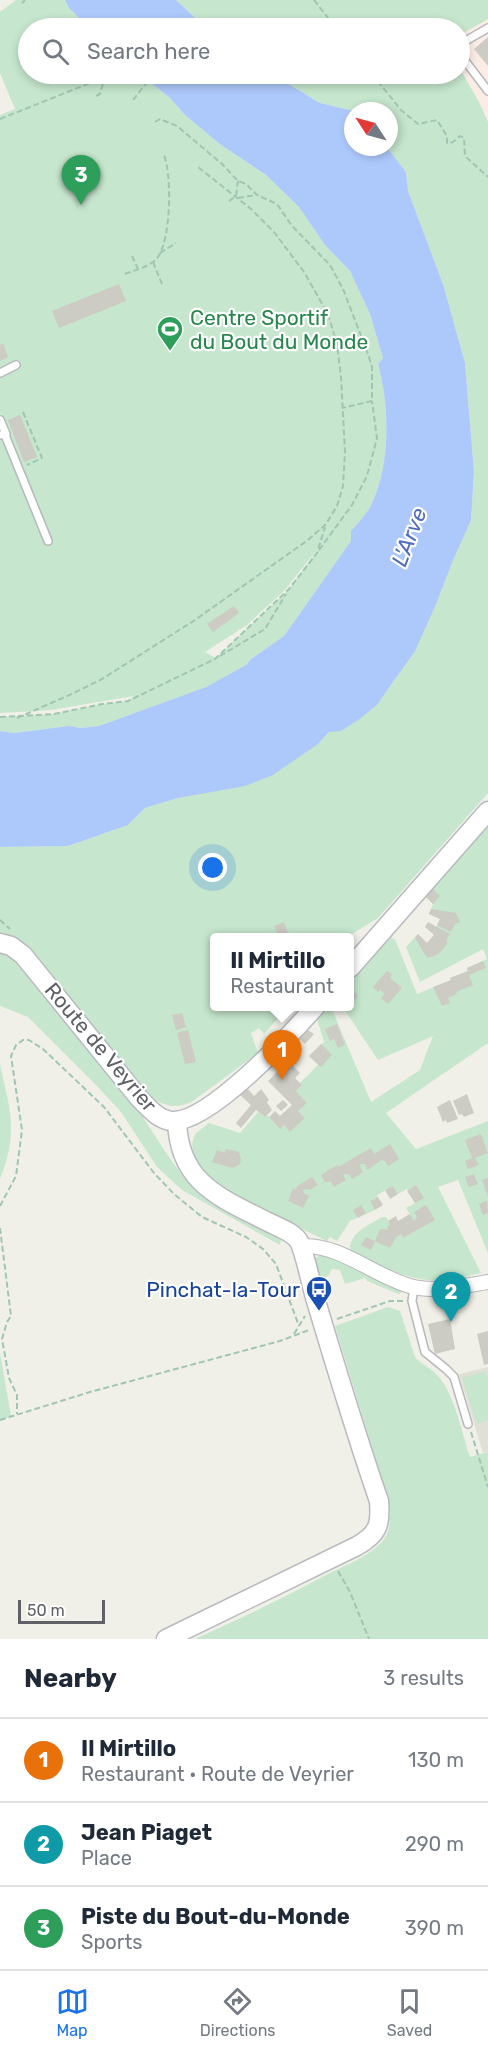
<!DOCTYPE html>
<meta charset="utf-8">
<style>
body{margin:0;font-family:Rubik,sans-serif;background:#f6f6f7;color:#1f2937}
.compass{position:absolute;left:344px;top:102px;width:54px;height:54px;border-radius:50%;background:#fff;box-shadow:0 3px 9px #0003;rotate:306deg}
.scale{position:absolute;left:18px;bottom:15px;width:87px;box-sizing:border-box;padding-left:6px;border:3px solid #5f6167;border-top:0;font-size:16px;line-height:21px;white-space:nowrap;color:#5f6167;-webkit-text-stroke:4px #fff;paint-order:stroke}
.you{position:absolute;left:213px;top:868px;width:21px;height:21px;margin:-15px;border:4px solid #fff;border-radius:50%;background:#1a73e8;box-shadow:0 0 0 9px #1a73e833}
.badge{display:grid;place-items:center;width:39px;height:39px;border-radius:50%;background:#1a73e8;color:#fff;font-size:20px;font-weight:700}
.pin{position:absolute;translate:-50% -50px;filter:drop-shadow(0 2px 3px #0008)}
.pin::after{content:'';position:absolute;top:32px;width:21px;height:18px;background:inherit;clip-path:polygon(0 0,100% 0,50% 100%)}
.popup{position:absolute;left:210px;top:933px;width:144px;height:78px;box-sizing:border-box;display:grid;place-content:center;border-radius:6px;background:#fff;filter:drop-shadow(0 2px 4px #0005);font-size:20px;white-space:nowrap;color:#747a83}
.popup b{font-size:22px;color:#1f2937}
.popup::after{content:'';position:absolute;left:50%;top:100%;margin-left:-12px;border:12px solid transparent;border-top-color:#fff}
.list{margin:0;padding:0;list-style:none}
h2{display:flex;justify-content:space-between;align-items:center;height:78px;margin:0;padding:0 24px;font-size:26px}
h2 small{font-size:20px;font-weight:400;color:#747a83}
.list li{display:grid;grid-template-columns:39px 1fr auto;gap:18px;align-items:center;box-sizing:border-box;height:84px;padding:0 24px;border-top:2px solid #e0e1e3}
.list b{display:block;font-size:22px;white-space:nowrap}
.list p{margin:0;font-size:20px;white-space:nowrap;color:#747a83}
.list em{font-size:20px;font-style:normal;color:#747a83}
.icon{flex:none;width:33px;height:33px;fill:none;stroke:currentColor;stroke-width:2;stroke-linecap:round;stroke-linejoin:round}
.map{position:relative;flex:none;width:488px;height:1639px;overflow:hidden}
.search{position:absolute;background:#fff;box-shadow:0 3px 9px #0003;left:18px;right:18px;top:18px;height:66px;display:flex;align-items:center;gap:15px;box-sizing:border-box;padding:0 21px;border-radius:33px;color:#747a83;font-size:22px}
.sheet{height:330px;background:#fff}
nav{display:flex;justify-content:space-around;align-items:center;box-sizing:border-box;height:84px;border-top:2px solid #e0e1e3;background:#fff;font-size:16px;color:#747a83}
nav a{display:grid;justify-items:center;gap:3px}
nav .on{color:#1a73e8}
.map>svg:first-child{display:block}
.education{fill:#e0e0d6}
.medical{fill:#fbece6}
.green{fill:#c6e6cd;fill-rule:evenodd}
.water{fill:#adc8fb}
.building{fill:#cccbc4}
.lines{fill:none;stroke-linecap:round;stroke-linejoin:round}
.lane-casing{stroke:#b8b8bd;stroke-width:10}
.street-casing{stroke:#b8b8bd;stroke-width:16}
.secondary-casing{stroke:#b9bac0;stroke-width:21}
.path{stroke:#a0c6b3;stroke-width:2;stroke-dasharray:6 3;stroke-linecap:butt}
.lane{stroke:#fff;stroke-width:7}
.street{stroke:#fff;stroke-width:14}
.secondary{stroke:#fff;stroke-width:18}
.labels{text-anchor:middle;dominant-baseline:central;stroke-width:4.5;stroke-linejoin:round;paint-order:stroke}
.leisure-label{font-size:21px;fill:#27864d;stroke:#fff;text-anchor:start}
.street-label{font-size:21px;fill:#5f6167;stroke:#fff}
.transit-label{font-size:21px;fill:#164399;stroke:#fff;text-anchor:end}
.water-label{font-size:22px;font-style:italic;fill:#4f6dbe;stroke:#fff}
</style>
<div class="map">
<svg width="488" height="1639" viewBox="0 0 488 1639">
<rect width="100%" height="100%" fill="#f0f0e8"/>
<!-- education -->
<polygon class="education" points="488,1367 488,1452 483,1453 459,1374"/>
<!-- medical -->
<polygon class="medical" points="488,19 488,122 479,102 460,69 460,35"/>
<!-- green -->
<g class="green">
<path d="M16,0h49l4,8 20,20h-61v46h112l30,24 15,17 36,30 45,30 33,32 26,38 25,26 20,43 13,44 -5,6c12,43 13,105 -9,145 -4,8 -12,15 -18,22v10l-67,95 -33,23 -5,6 -40,22 -107,39 -18,2 -12,-2 -55,7 -14,-2v-14l54,-3 48,-10 26,-3 6,-5 -83,14 -51,3v-598l15,-6 -15,-36v-61zM322,543l-33,46 -73,69 -11,-6 42,-27 38,-35z"/>
<polygon points="176,0 488,0 488,19 460,35 460,28 206,28"/>
<path d="M460,69l19,33 9,20v671l-110,125 -31,19 -133,1v68l74,1 -24,27 -5,-6 -8,5 7,20 -65,48c-19,10 -35,4 -48,-11l-12,12c19,28 42,69 66,91 21,17 54,30 78,43l4,4 -1,5 -98,-55 -25,-23 -36,-55 -25,-27 -68,-68 -28,-11v-159l68,-1 60,-21 17,-17 33,-10 140,-54 11,-12 32,-14 16,-13 20,-28 74,-157 3,-48 -9,-109 -22,-79 -35,-93 -2,-19 -19,-23 3,-7 -1,-31h-35l-34,-8 -48,-29h188z"/>
<path d="M488,824v219l-102,70 30,36 72,-28v132l-30,-73 -20,7 43,86c-11,2 -22,6 -33,7 -36,4 -67,-14 -98,-29 -1,-19 18,-25 32,-34h4l7,13 4,-2 6,10 16,-9 -13,-21 9,-5 -8,-14 -9,5 -5,-8 -16,9 1,2 -8,4 5,9 -25,11 -13,20 -7,-4 -3,4 -104,-51 -27,-23 -4,-23 3,-10 14,-11 31,10 18,-21 7,5 2,-2 13,13 4,-3 6,7 15,-14 -7,-7 9,-8 -11,-12 6,-6 -2,-2 18,-18 -9,-9 15,-14 -7,-23 11,-12h3l40,95 49,-32 13,-34 -55,24 -32,-48 6,-7 -2,-3v-20l39,-45 6,2 22,55 34,-14 -1,-2 18,-7 -1,-3 20,-9 -4,-10 -63,33 -14,-35 12,-13 9,9 7,-8 6,-16 -11,-5 4,-10 -9,-9z"/>
<path d="M0,1064c10,47 19,67 0,115z"/>
<polygon points="320,1255 328,1256 398,1288 402,1292 399,1294 367,1281 365,1278 345,1284 340,1270 332,1269 328,1276 319,1279 325,1297 320,1299 313,1260"/>
<path d="M388,1307l12,4 15,46c7,8 16,11 22,18 17,17 25,58 33,82l18,-5v187h-293c44,-20 87,-40 129,-63 17,-9 53,-22 62,-40 6,-10 3,-25 2,-36l-53,-174z"/>
<polygon points="0,1353 11,1416 0,1420"/>
<polygon points="486,1371 488,1379 488,1420 477,1424 462,1378"/>
</g>
<!-- water -->
<g class="water">
<polygon points="65,0 176,0 206,28 89,28 69,8"/>
<path d="M140,74h132l48,29 34,8 -1,36h35v2l18,23 2,19 35,93 22,79 9,109 -3,48 -18,40 -17,44 -21,47 -38,54 -16,13 -20,13 -12,1 -11,12 -45,31 -28,11 -67,12 -33,10 -17,17 -60,21 -68,1v-116l14,2 55,-7 12,2 18,-2 107,-39 40,-22 5,-6 33,-23 67,-95v-10c6,-7 13,-14 18,-22 22,-40 21,-102 9,-145l5,-6 -13,-44 -20,-43 -25,-26 -26,-38 -33,-32 -45,-30 -36,-30 -15,-17z"/>
</g>
<!-- building -->
<g class="building">
<polygon points="488,37 488,66 474,49"/>
<polygon points="119,284 126,301 59,328 52,311"/>
<polygon points="3,343 8,357 0,361 0,345"/>
<polygon points="20,415 37,457 24,462 8,420"/>
<polygon points="234,606 239,613 213,632 207,624"/>
<polygon points="433,889 440,896 433,904 426,897"/>
<polygon points="431,909 456,913 460,922 455,924 451,932 437,925 440,919 429,914"/>
<polygon points="284,922 290,938 279,938 274,926"/>
<polygon points="428,922 450,934 447,939 447,944 442,950 437,955 427,958 415,938 418,934 427,943 434,935 425,927"/>
<polygon points="483,961 486,968 469,975 473,985 456,992 457,994 448,998 450,1003 442,1006 433,987 451,980 450,978 468,971 467,968"/>
<polygon points="387,971 392,974 390,978 402,988 388,1004 381,998 385,994 380,990 378,992 373,987"/>
<polygon points="350,987 358,996 351,1003 350,1002"/>
<polygon points="182,1013 186,1027 176,1030 172,1015"/>
<polygon points="337,1024 345,1045 338,1048 334,1039 330,1041 325,1029"/>
<polygon points="188,1030 196,1062 185,1064 177,1033"/>
<polygon points="308,1030 314,1034 305,1044 300,1039"/>
<polygon points="321,1044 332,1055 321,1067 309,1056"/>
<polygon points="290,1063 300,1073 295,1078 302,1085 296,1091 307,1103 298,1111 305,1118 290,1132 284,1125 280,1129 269,1117 275,1111 280,1116 292,1105 268,1081 283,1066 285,1068"/>
<polygon points="247,1088 254,1096 261,1089 269,1100 267,1102 272,1110 265,1117 256,1110 241,1128 236,1123 251,1105 240,1095"/>
<polygon points="467,1094 474,1113 464,1117 462,1114 459,1115 453,1101"/>
<polygon points="283,1100 288,1105 281,1111 276,1106"/>
<polygon points="450,1100 458,1119 447,1123 446,1120 443,1122 437,1107"/>
<polygon points="481,1134 488,1153 475,1158 479,1165 468,1169 465,1161 472,1158 465,1140"/>
<polygon points="390,1144 399,1159 388,1166 385,1161 381,1160 368,1170 365,1164 361,1164 359,1165 363,1172 352,1179 349,1174 345,1174 343,1175 346,1180 334,1187 331,1182 325,1182 321,1175 337,1165 338,1167 371,1148 374,1154"/>
<polygon points="226,1149 239,1152 241,1160 239,1165 232,1168 212,1162 217,1150 225,1153"/>
<polygon points="474,1174 478,1184 469,1187 465,1177"/>
<polygon points="312,1177 318,1185 310,1190 309,1189 303,1190 304,1193 309,1196 303,1208 288,1201 293,1188 296,1190 297,1186"/>
<polygon points="488,1178 488,1197 482,1180"/>
<polygon points="416,1185 424,1198 415,1203 407,1191"/>
<polygon points="393,1186 398,1194 390,1199 385,1190"/>
<polygon points="378,1197 383,1205 375,1210 370,1201"/>
<polygon points="487,1201 488,1213 483,1215 479,1204"/>
<polygon points="361,1205 366,1213 358,1218 353,1210"/>
<polygon points="426,1205 435,1220 403,1238 401,1234 396,1237 390,1248 375,1241 380,1229 388,1230 387,1227 390,1225 388,1221 396,1216 398,1221 410,1214 414,1221 417,1217 414,1212"/>
<polygon points="366,1237 375,1241 371,1250 361,1245"/>
<polygon points="450,1319 455,1349 435,1354 428,1324"/>
<polygon points="488,1331 488,1364 484,1365 477,1334"/>
</g>
<g class="lines">
<!-- lane casing -->
<g class="lane-casing">
<g id="lane">
<polyline points="488,28 462,43 460,49 463,58 488,91"/>
<polyline points="0,373 16,365"/>
<polyline points="0,420 6,434 0,435"/>
<polyline points="5,435 48,541"/>
<polyline points="414,1287 412,1301 425,1352 446,1369 454,1377 468,1424"/>
</g>
</g>
<!-- street casing -->
<g class="street-casing">
<path id="street" d="M302,1246c38,-2 72,30 108,40 24,7 54,0 78,-4"/>
</g>
<!-- secondary casing -->
<g class="secondary-casing">
<g id="secondary">
<path d="M0,943l11,3 12,9 116,143c9,9 19,22 33,23 37,2 119,-87 144,-115"/>
<polyline points="350,968 488,811"/>
<path d="M166,1639l191,-93c21,-12 24,-21 22,-45 -23,-66 -43,-133 -63,-200 -4,-12 -12,-53 -18,-61 -7,-9 -20,-13 -30,-18 -49,-25 -89,-39 -91,-101"/>
</g>
</g>
<!-- path -->
<g class="path">
<polyline points="314,0 336,28"/>
<polyline points="22,3 25,0"/>
<polyline points="372,74 401,110 418,124 437,120 447,136 447,143 453,142 460,136 464,138 465,156 488,177"/>
<polyline points="96,96 100,94 105,77"/>
<polyline points="133,100 148,81"/>
<polyline points="0,119 105,77"/>
<polyline points="155,122 160,119 177,126 222,164 238,181 246,184 257,195 277,204 292,226 330,265 343,289 368,354 372,367 372,401 342,408"/>
<polyline points="238,198 256,195"/>
<polyline points="229,201 236,196 238,181"/>
<polyline points="160,253 176,243"/>
<polyline points="132,256 138,269"/>
<polyline points="153,262 162,284"/>
<path d="M125,274c10,-4 27,-8 33,-17 13,-19 14,-81 6,-102"/>
<polyline points="23,412 42,458 27,465"/>
<polyline points="319,550 352,505 367,476 377,438 372,401"/>
<polyline points="220,656 265,629 286,594"/>
<polyline points="0,717 54,714 102,704 128,701 215,659 289,589 317,553 325,527"/>
<polyline points="17,718 74,693 102,679 195,620 308,540 326,524 337,506 343,486 345,452 341,377 337,344 328,314 304,272 274,232 251,209 198,167"/>
<polyline points="0,920 10,929"/>
<polyline points="0,1206 16,1176 22,1130 11,1056 16,1045 23,1040 29,1040 43,1049 104,1107 154,1173 174,1194 202,1217 246,1237 263,1249 276,1264 299,1326"/>
<polyline points="0,1228 11,1316 7,1322 2,1339 9,1378 17,1395 17,1414"/>
<polyline points="337,1319 390,1301 404,1301"/>
<polyline points="294,1334 305,1316"/>
<polyline points="0,1420 90,1392 280,1341 309,1330"/>
<polyline points="471,1432 488,1487"/>
<polyline points="338,1571 350,1592 369,1639"/>
</g>
<!-- lane -->
<use href="#lane" class="lane"/>
<!-- street -->
<use href="#street" class="street"/>
<!-- secondary -->
<use href="#secondary" class="secondary"/>
</g>
<!-- icons -->
<defs>
<g id="stadium-pin" transform="scale(1.35)"><path d="M0 17L-7.5 6A9.5 9.5 0 1 1 7.5 6Z" fill="#2e9e5b" stroke="#fff"/><path d="M0-5a6.5 5 0 1 0 0 10a6.5 5 0 1 0 0-10ZM-3.5-1.8h7v3.6h-7Z" fill="#fff"/></g>
<g id="bus-pin" transform="scale(1.35)"><path d="M0 17L-7.5 6A9.5 9.5 0 1 1 7.5 6Z" fill="#1a4fb4" stroke="#fff"/><path d="M-5-6H5V4H4V6H2V4H-2V6H-4V4H-5ZM-3.5-4V0h7V-4ZM-3.5 1.2v1.5H-2V1.2ZM2 1.2v1.5H3.5V1.2Z" fill="#fff"/></g>
</defs>
<g fill-rule="evenodd">
<use href="#stadium-pin" x="170" y="329"/>
<use href="#bus-pin" x="319" y="1289"/>
</g>
<g class="labels">
<!-- leisure labels -->
<g class="leisure-label">
<text x="190" y="317">Centre Sportif<tspan x="190" dy="24">du Bout du Monde</tspan></text>
</g>
<!-- street labels -->
<g class="street-label">
<text transform="translate(101 1047) rotate(50)">Route de Veyrier</text>
</g>
<!-- transit labels -->
<g class="transit-label">
<text x="300" y="1289">Pinchat-la-Tour</text>
</g>
<!-- water labels -->
<g class="water-label">
<text transform="translate(409 537) rotate(-69)">L'Arve</text>
</g>
</g>
</svg>
<svg class="compass" viewBox="-18 -18 36 36"><path d="M0-13l5 13h-10z" fill="#e53935"/><path d="M0 13l5-13h-10z" fill="#747a83"/></svg>
<div class="scale">50 m</div>
<div class="you"></div>
<div class="pin badge" style="left:282px;top:1080px;background:#e8710a">1</div>
<div class="popup"><b>Il Mirtillo</b>Restaurant</div>
<div class="pin badge" style="left:451px;top:1322px;background:#0f9aa8">2</div>
<div class="pin badge" style="left:81px;top:205px;background:#2e9e5b">3</div>
<div class="search"><svg class="icon" aria-label="search" viewBox="0 0 24 24"><circle cx="10" cy="10" r="6"/><path d="M15 15l6 6"/></svg>Search here</div>
</div>
<section class="sheet">
<h2>Nearby<small>3 results</small></h2>
<ul class="list">
<li><span class="badge" style="background:#e8710a">1</span><div><b>Il Mirtillo</b><p>Restaurant · Route de Veyrier</p></div><em>130 m</em></li>
<li><span class="badge" style="background:#0f9aa8">2</span><div><b>Jean Piaget</b><p>Place</p></div><em>290 m</em></li>
<li><span class="badge" style="background:#2e9e5b">3</span><div><b>Piste du Bout-du-Monde</b><p>Sports</p></div><em>390 m</em></li>
</ul>
</section>
<nav>
<a class="on"><svg class="icon" aria-label="map" viewBox="0 0 24 24"><path d="M3 6l6-2 6 2 6-2v14l-6 2-6-2-6 2zM9 4v14M15 6v14"/></svg>Map</a>
<a><svg class="icon" aria-label="directions" viewBox="0 0 24 24"><path d="M12 3l9 9-9 9-9-9zM9 14v-3h6M13 9l2 2-2 2"/></svg>Directions</a>
<a><svg class="icon" aria-label="saved" viewBox="0 0 24 24"><path d="M7 4h10v16l-5-4-5 4z"/></svg>Saved</a>
</nav>
